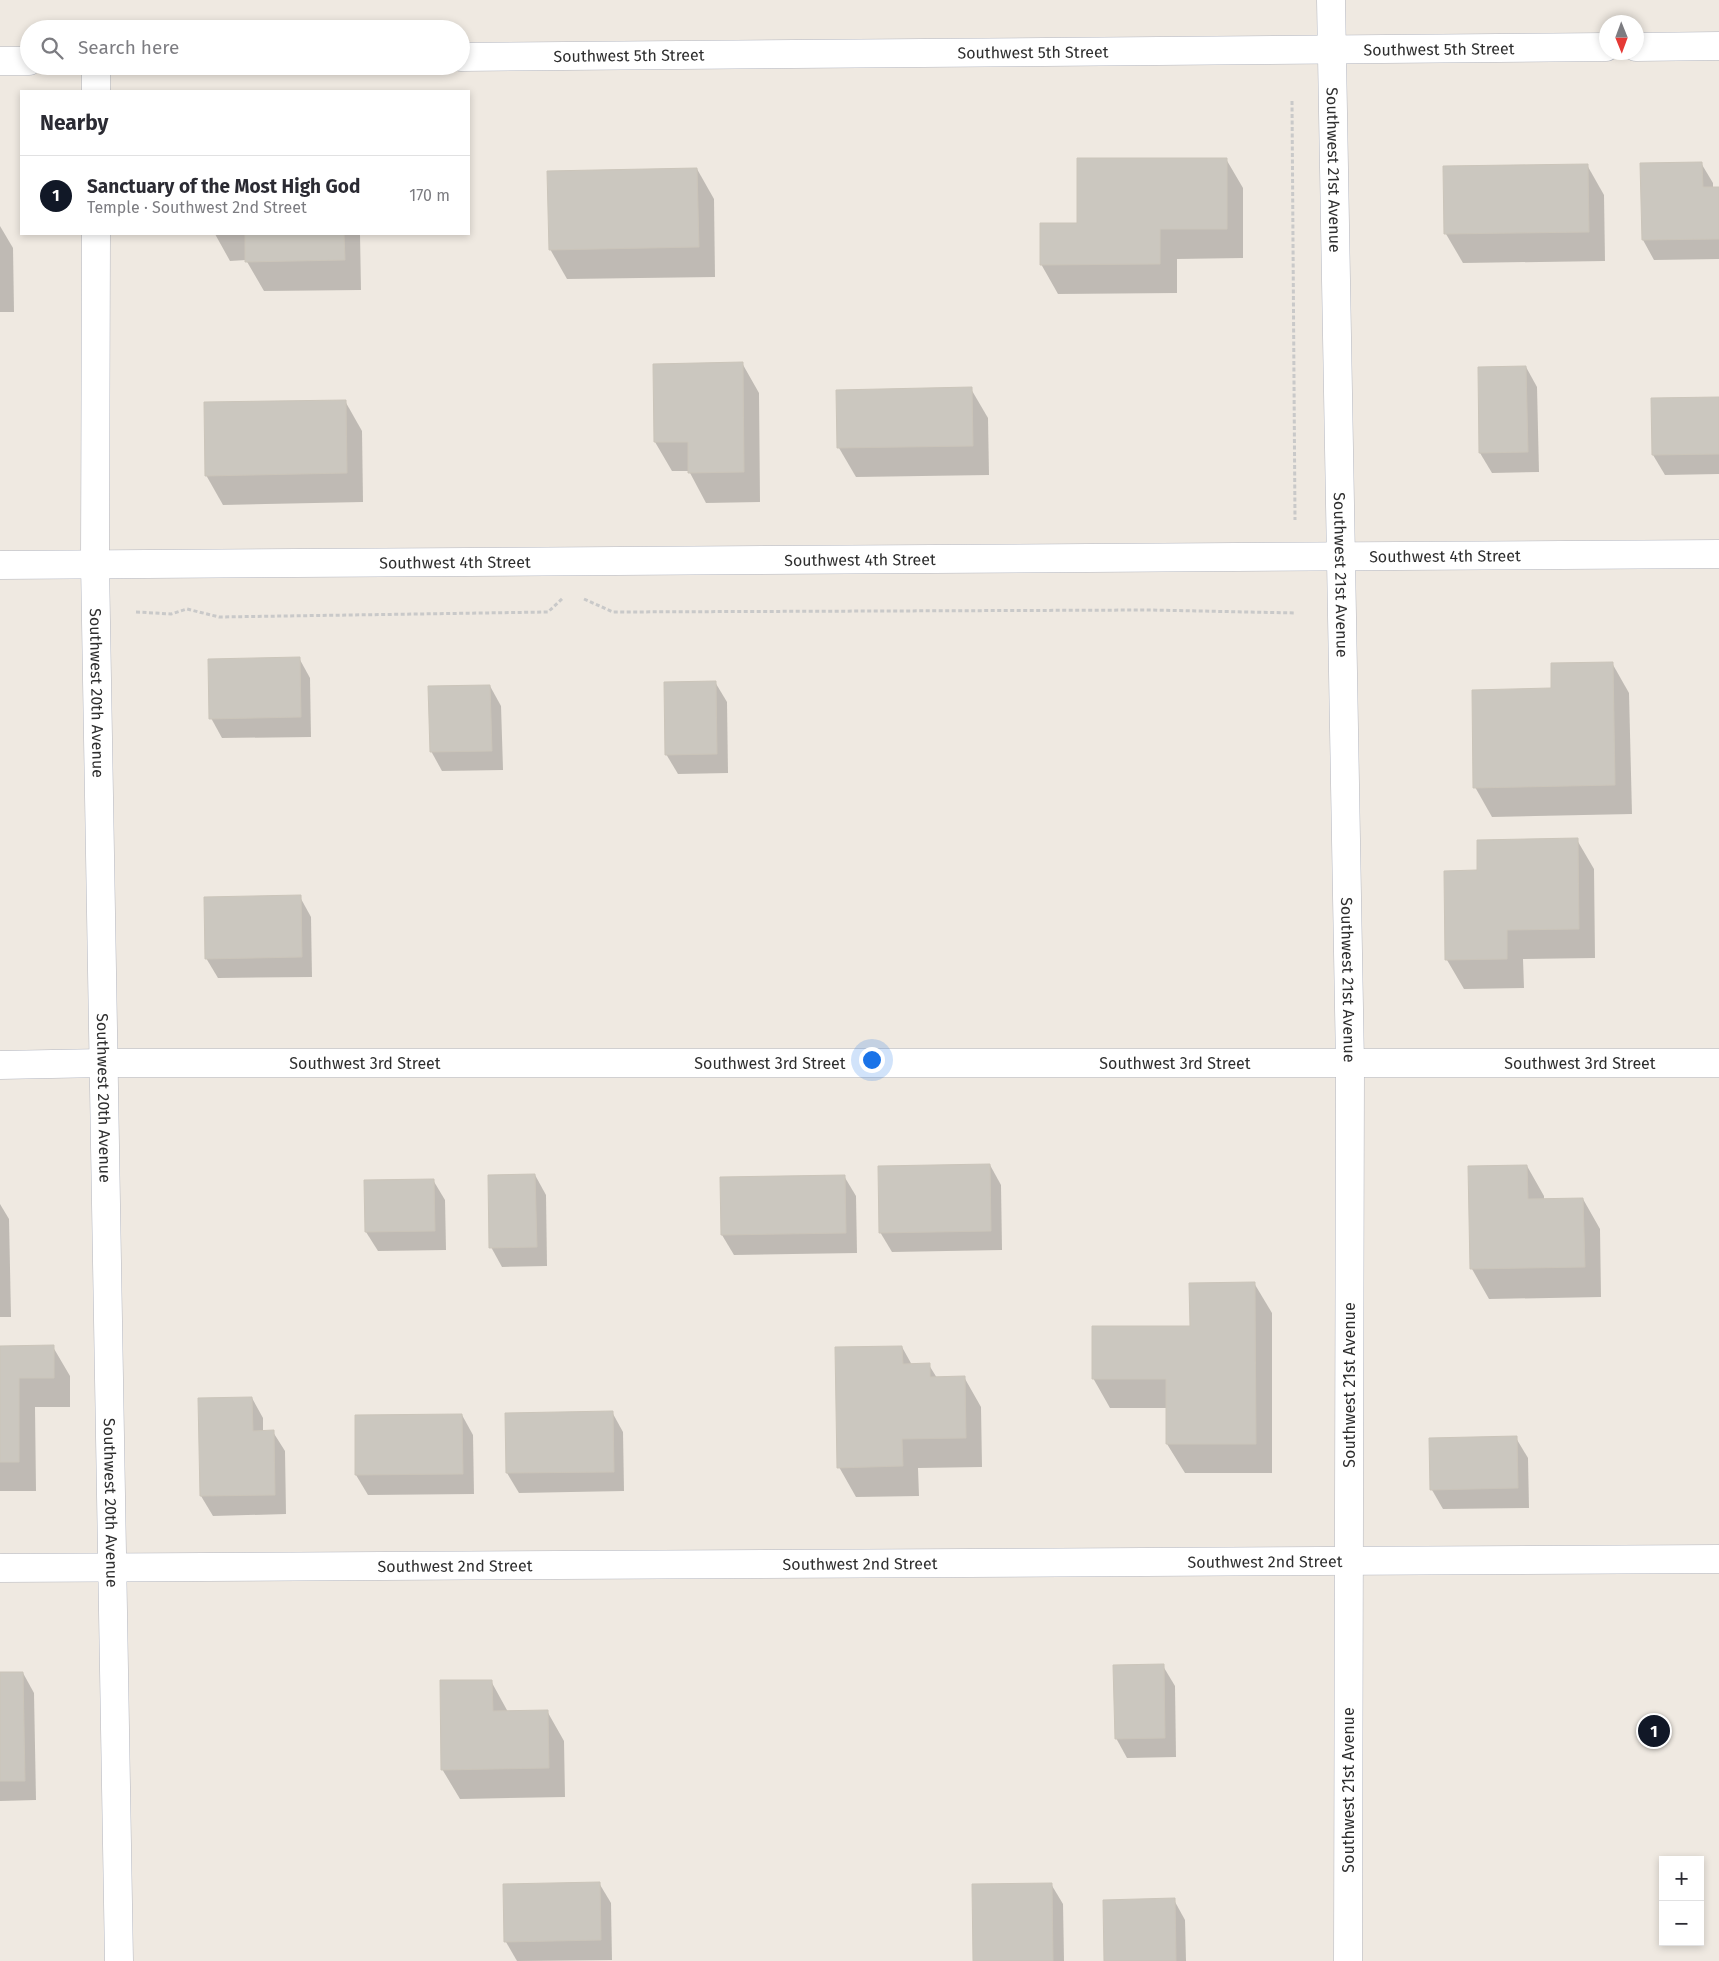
<!DOCTYPE html>
<meta charset="utf-8">
<style>
body{margin:0;font-family:"Fira Sans",sans-serif;background:#f2f2f3;color:#2b2b33}
.controls{position:absolute;right:15px;bottom:15px;display:grid;overflow:hidden;border-radius:0px;box-shadow:0 2px 8px #0003}
.controls button{width:45px;height:45px;display:grid;place-items:center;padding:0;border:0;border-bottom:1px solid #e1e1e2;background:#fff;color:#2b2b33;font:25px sans-serif}
.compass{position:absolute;left:1599px;top:15px;width:45px;height:45px;border-radius:50%;background:#fff;box-shadow:0 2px 8px #0003;rotate:179deg}
.you{position:absolute;left:871px;top:1059px;width:18px;height:18px;margin:-12px;border:4px solid #fff;border-radius:50%;background:#1a73e8;box-shadow:0 0 0 8px #1a73e833}
.badge{display:grid;place-items:center;width:32px;height:32px;border-radius:50%;background:#111827;color:#fff;font-size:16px;font-weight:700}
.pin{position:absolute;translate:-50% -50%;border:2px solid #fff;box-shadow:0 1px 5px #0006}
.list{margin:0;padding:0;list-style:none}
h2{display:flex;justify-content:space-between;align-items:center;height:65px;margin:0;padding:0 20px;font-size:21px}
h2 small{font-size:16px;font-weight:400;color:#7c7c81}
.list li{display:grid;grid-template-columns:32px 1fr auto;gap:15px;align-items:center;box-sizing:border-box;height:80px;padding:0 20px;border-top:1px solid #e1e1e2}
.list b{display:block;font-size:19px;white-space:nowrap}
.list p{margin:0;font-size:16px;white-space:nowrap;color:#7c7c81}
.list em{font-size:16px;font-style:normal;color:#7c7c81}
.icon{flex:none;width:28px;height:28px;fill:none;stroke:currentColor;stroke-width:2;stroke-linecap:round;stroke-linejoin:round}
.map{position:relative;flex:none;width:1719px;height:1961px;overflow:hidden}
.search{position:absolute;background:#fff;box-shadow:0 2px 8px #0003;left:20px;top:20px;width:450px;height:55px;display:flex;align-items:center;gap:12px;box-sizing:border-box;padding:0 18px;border-radius:28px;color:#7c7c81;font-size:19px}
.panel{position:absolute;background:#fff;box-shadow:0 2px 8px #0003;left:20px;top:90px;width:450px;height:145px;border-radius:0px}
.map>svg:first-child{display:block}
.shadow{fill:#0003}
.building{fill:#cbc7bf;stroke:#cbc5ba}
.lines{fill:none;stroke-linecap:round;stroke-linejoin:round}
.minor-casing{stroke:#b4b7c1;stroke-width:29}
.path{stroke:#c9c9c9;stroke-width:3;stroke-dasharray:4 2.5;stroke-linecap:butt}
.minor{stroke:#fff;stroke-width:28}
.labels{text-anchor:middle;dominant-baseline:central;stroke-width:4.5;stroke-linejoin:round;paint-order:stroke}
.street-label{font-size:16px;fill:#2e2e2e;stroke:#fff}
</style>
<div class="map">
<svg width="1719" height="1961" viewBox="0 0 1719 1961">
<rect width="100%" height="100%" fill="#efe9e1"/>
<!-- shadow -->
<g class="shadow">
<polygon points="1226,159 1243,188 1243,258 1177,259 1177,293 1058,294 1041,264 1079,225"/>
<polygon points="1701,163 1713,183 1713,188 1719,188 1719,259 1654,260 1643,240 1641,164"/>
<polygon points="1587,165 1604,195 1605,261 1463,263 1446,234"/>
<polygon points="697,169 714,199 715,277 567,279 550,249"/>
<polygon points="0,226 13,248 14,312 0,312"/>
<polygon points="215,234 360,234 361,290 264,291 246,260 230,261"/>
<polygon points="742,363 759,393 760,502 706,503 689,471 672,471 655,442"/>
<polygon points="1526,367 1537,387 1539,472 1492,473 1480,453 1479,368"/>
<polygon points="971,389 988,418 989,475 856,477 839,448"/>
<polygon points="1719,398 1719,474 1665,475 1653,455"/>
<polygon points="345,401 362,431 363,502 223,505 206,475"/>
<polygon points="299,658 310,678 311,737 222,738 211,718"/>
<polygon points="1612,663 1629,693 1632,814 1492,817 1475,787 1553,690"/>
<polygon points="715,682 727,702 728,773 678,774 666,754"/>
<polygon points="490,686 501,706 503,770 442,771 431,751"/>
<polygon points="1577,840 1594,869 1595,958 1523,959 1524,988 1464,989 1447,960 1479,871"/>
<polygon points="300,897 311,917 312,977 218,978 206,958"/>
<polygon points="990,1165 1001,1185 1002,1250 892,1252 880,1232"/>
<polygon points="1527,1166 1544,1196 1544,1200 1583,1199 1600,1229 1601,1297 1489,1299 1472,1269 1470,1167"/>
<polygon points="535,1175 546,1195 547,1266 502,1267 491,1247"/>
<polygon points="844,1176 856,1196 857,1253 734,1255 722,1235 721,1178"/>
<polygon points="433,1180 445,1200 446,1250 378,1251 366,1232"/>
<polygon points="0,1204 9,1219 11,1317 0,1317"/>
<polygon points="1254,1283 1272,1313 1272,1473 1185,1473 1167,1444 1167,1408 1110,1408 1093,1378 1191,1327"/>
<polygon points="0,1347 53,1347 70,1376 70,1407 35,1407 36,1491 0,1491"/>
<polygon points="902,1347 912,1365 929,1365 937,1378 964,1377 981,1407 982,1467 918,1468 919,1496 856,1497 839,1467"/>
<polygon points="252,1398 263,1418 263,1432 273,1432 285,1451 286,1514 213,1516 201,1496"/>
<polygon points="612,1412 623,1432 624,1491 519,1493 507,1473 506,1414"/>
<polygon points="462,1415 473,1435 474,1494 368,1495 356,1475 356,1416"/>
<polygon points="1516,1438 1528,1458 1529,1508 1443,1509 1432,1490"/>
<polygon points="1163,1666 1175,1686 1176,1757 1127,1758 1116,1738"/>
<polygon points="0,1673 23,1673 34,1693 36,1800 0,1801"/>
<polygon points="491,1681 508,1712 547,1711 564,1741 565,1797 460,1799 442,1769"/>
<polygon points="599,1883 611,1903 612,1960 517,1961 506,1942"/>
<polygon points="1051,1884 1063,1904 1064,1961 974,1961"/>
<polygon points="1174,1900 1185,1920 1186,1961 1105,1961"/>
</g>
<!-- building -->
<g class="building">
<polygon points="1077,158 1227,158 1227,229 1160,229 1160,264 1040,265 1040,223 1077,223"/>
<polygon points="1702,162 1703,187 1719,187 1719,239 1642,240 1640,163"/>
<polygon points="1588,164 1589,232 1444,234 1443,166"/>
<polygon points="697,168 699,247 549,250 547,171"/>
<polygon points="245,234 344,234 345,260 245,262"/>
<polygon points="743,362 744,472 688,473 688,442 654,442 653,364"/>
<polygon points="1526,366 1528,452 1479,453 1478,367"/>
<polygon points="972,387 973,446 837,448 836,390"/>
<polygon points="1719,397 1719,454 1652,455 1651,398"/>
<polygon points="346,400 347,473 205,476 204,402"/>
<polygon points="300,657 301,717 209,719 208,659"/>
<polygon points="1613,662 1615,785 1473,788 1472,690 1551,688 1551,663"/>
<polygon points="716,681 717,754 665,755 664,682"/>
<polygon points="490,685 492,751 430,752 428,686"/>
<polygon points="1578,838 1579,929 1507,930 1507,959 1445,960 1444,871 1477,870 1477,840"/>
<polygon points="301,895 302,957 205,959 204,897"/>
<polygon points="990,1164 991,1231 879,1233 878,1166"/>
<polygon points="1527,1165 1528,1199 1583,1198 1585,1267 1470,1269 1468,1166"/>
<polygon points="535,1174 537,1247 489,1248 488,1175"/>
<polygon points="845,1175 846,1233 721,1235 720,1177"/>
<polygon points="434,1179 435,1231 365,1232 364,1180"/>
<polygon points="1255,1282 1256,1444 1166,1444 1166,1379 1092,1379 1092,1326 1190,1326 1189,1283"/>
<polygon points="54,1345 54,1378 19,1378 19,1462 0,1462 0,1346"/>
<polygon points="902,1346 903,1364 930,1363 930,1377 965,1376 966,1438 902,1439 903,1466 837,1468 835,1347"/>
<polygon points="252,1397 253,1431 274,1430 275,1495 200,1496 198,1398"/>
<polygon points="613,1411 614,1472 506,1473 505,1413"/>
<polygon points="462,1414 463,1474 355,1475 355,1415"/>
<polygon points="1517,1436 1518,1488 1430,1490 1429,1438"/>
<polygon points="1164,1664 1165,1738 1115,1739 1113,1665"/>
<polygon points="0,1672 23,1672 25,1781 0,1781"/>
<polygon points="440,1680 492,1680 493,1711 548,1710 549,1768 441,1770"/>
<polygon points="600,1882 601,1940 504,1942 503,1884"/>
<polygon points="1052,1883 1053,1961 973,1961 972,1884"/>
<polygon points="1175,1898 1176,1961 1104,1961 1103,1900"/>
</g>
<g class="lines">
<!-- minor casing -->
<g class="minor-casing">
<g id="minor">
<path id="s1" d="M1331,0l19,1064 -2,897"/>
<polyline points="1636,47 1719,46"/>
<path id="s2" d="M461,57c382,-5 764,-5 1145,-10"/>
<polyline points="0,61 29,61"/>
<polyline points="96,66 96,91"/>
<path id="s3" d="M96,234l-1,329 24,1398"/>
<path id="s4" d="M0,565l1719,-11"/>
<path id="s5" d="M0,1065l103,-2h1616"/>
<path id="s6" d="M0,1568l1719,-9"/>
</g>
</g>
<!-- path -->
<g class="path">
<polyline points="1292,101 1295,520"/>
<polyline points="584,599 613,612 1151,610 1296,613"/>
<polyline points="136,612 171,614 187,609 219,617 548,612 563,598"/>
</g>
<!-- minor -->
<use href="#minor" class="minor"/>
</g>
<g class="labels">
<!-- street labels -->
<g class="street-label">
<text stroke="none"><textPath href="#s2" startOffset="978">Southwest 5th Street</textPath></text>
<text stroke="none"><textPath href="#s2" startOffset="572">Southwest 5th Street</textPath></text>
<text stroke="none"><textPath href="#s2" startOffset="168">Southwest 5th Street</textPath></text>
<text stroke="none"><textPath href="#s1" startOffset="170">Southwest 21st Avenue</textPath></text>
<text stroke="none"><textPath href="#s4" startOffset="1445">Southwest 4th Street</textPath></text>
<text stroke="none"><textPath href="#s4" startOffset="860">Southwest 4th Street</textPath></text>
<text stroke="none"><textPath href="#s4" startOffset="455">Southwest 4th Street</textPath></text>
<text stroke="none"><textPath href="#s1" startOffset="575">Southwest 21st Avenue</textPath></text>
<text stroke="none"><textPath href="#s3" startOffset="459">Southwest 20th Avenue</textPath></text>
<text stroke="none"><textPath href="#s1" startOffset="980">Southwest 21st Avenue</textPath></text>
<text stroke="none"><textPath href="#s5" startOffset="365">Southwest 3rd Street</textPath></text>
<text stroke="none"><textPath href="#s5" startOffset="770">Southwest 3rd Street</textPath></text>
<text stroke="none"><textPath href="#s5" startOffset="1175">Southwest 3rd Street</textPath></text>
<text stroke="none"><textPath href="#s5" startOffset="1580">Southwest 3rd Street</textPath></text>
<text stroke="none"><textPath href="#s3" startOffset="864">Southwest 20th Avenue</textPath></text>
<text transform="translate(1349 1385) rotate(-90)">Southwest 21st Avenue</text>
<text stroke="none"><textPath href="#s3" startOffset="1269">Southwest 20th Avenue</textPath></text>
<text stroke="none"><textPath href="#s6" startOffset="1265">Southwest 2nd Street</textPath></text>
<text stroke="none"><textPath href="#s6" startOffset="860">Southwest 2nd Street</textPath></text>
<text stroke="none"><textPath href="#s6" startOffset="455">Southwest 2nd Street</textPath></text>
<text transform="translate(1348 1790) rotate(-90)">Southwest 21st Avenue</text>
</g>
</g>
</svg>
<div class="controls">
<button>+</button>
<button>−</button>
</div>
<svg class="compass" viewBox="-18 -18 36 36"><path d="M0-13l5 13h-10z" fill="#e53935"/><path d="M0 13l5-13h-10z" fill="#7c7c81"/></svg>
<div class="you"></div>
<div class="pin badge" style="left:1654px;top:1731px">1</div>
<div class="search"><svg class="icon" aria-label="search" viewBox="0 0 24 24"><circle cx="10" cy="10" r="6"/><path d="M15 15l6 6"/></svg>Search here</div>
<section class="panel">
<h2>Nearby<small></small></h2>
<ul class="list">
<li><span class="badge">1</span><div><b>Sanctuary of the Most High God</b><p>Temple · Southwest 2nd Street</p></div><em>170 m</em></li>
</ul>
</section>
</div>
